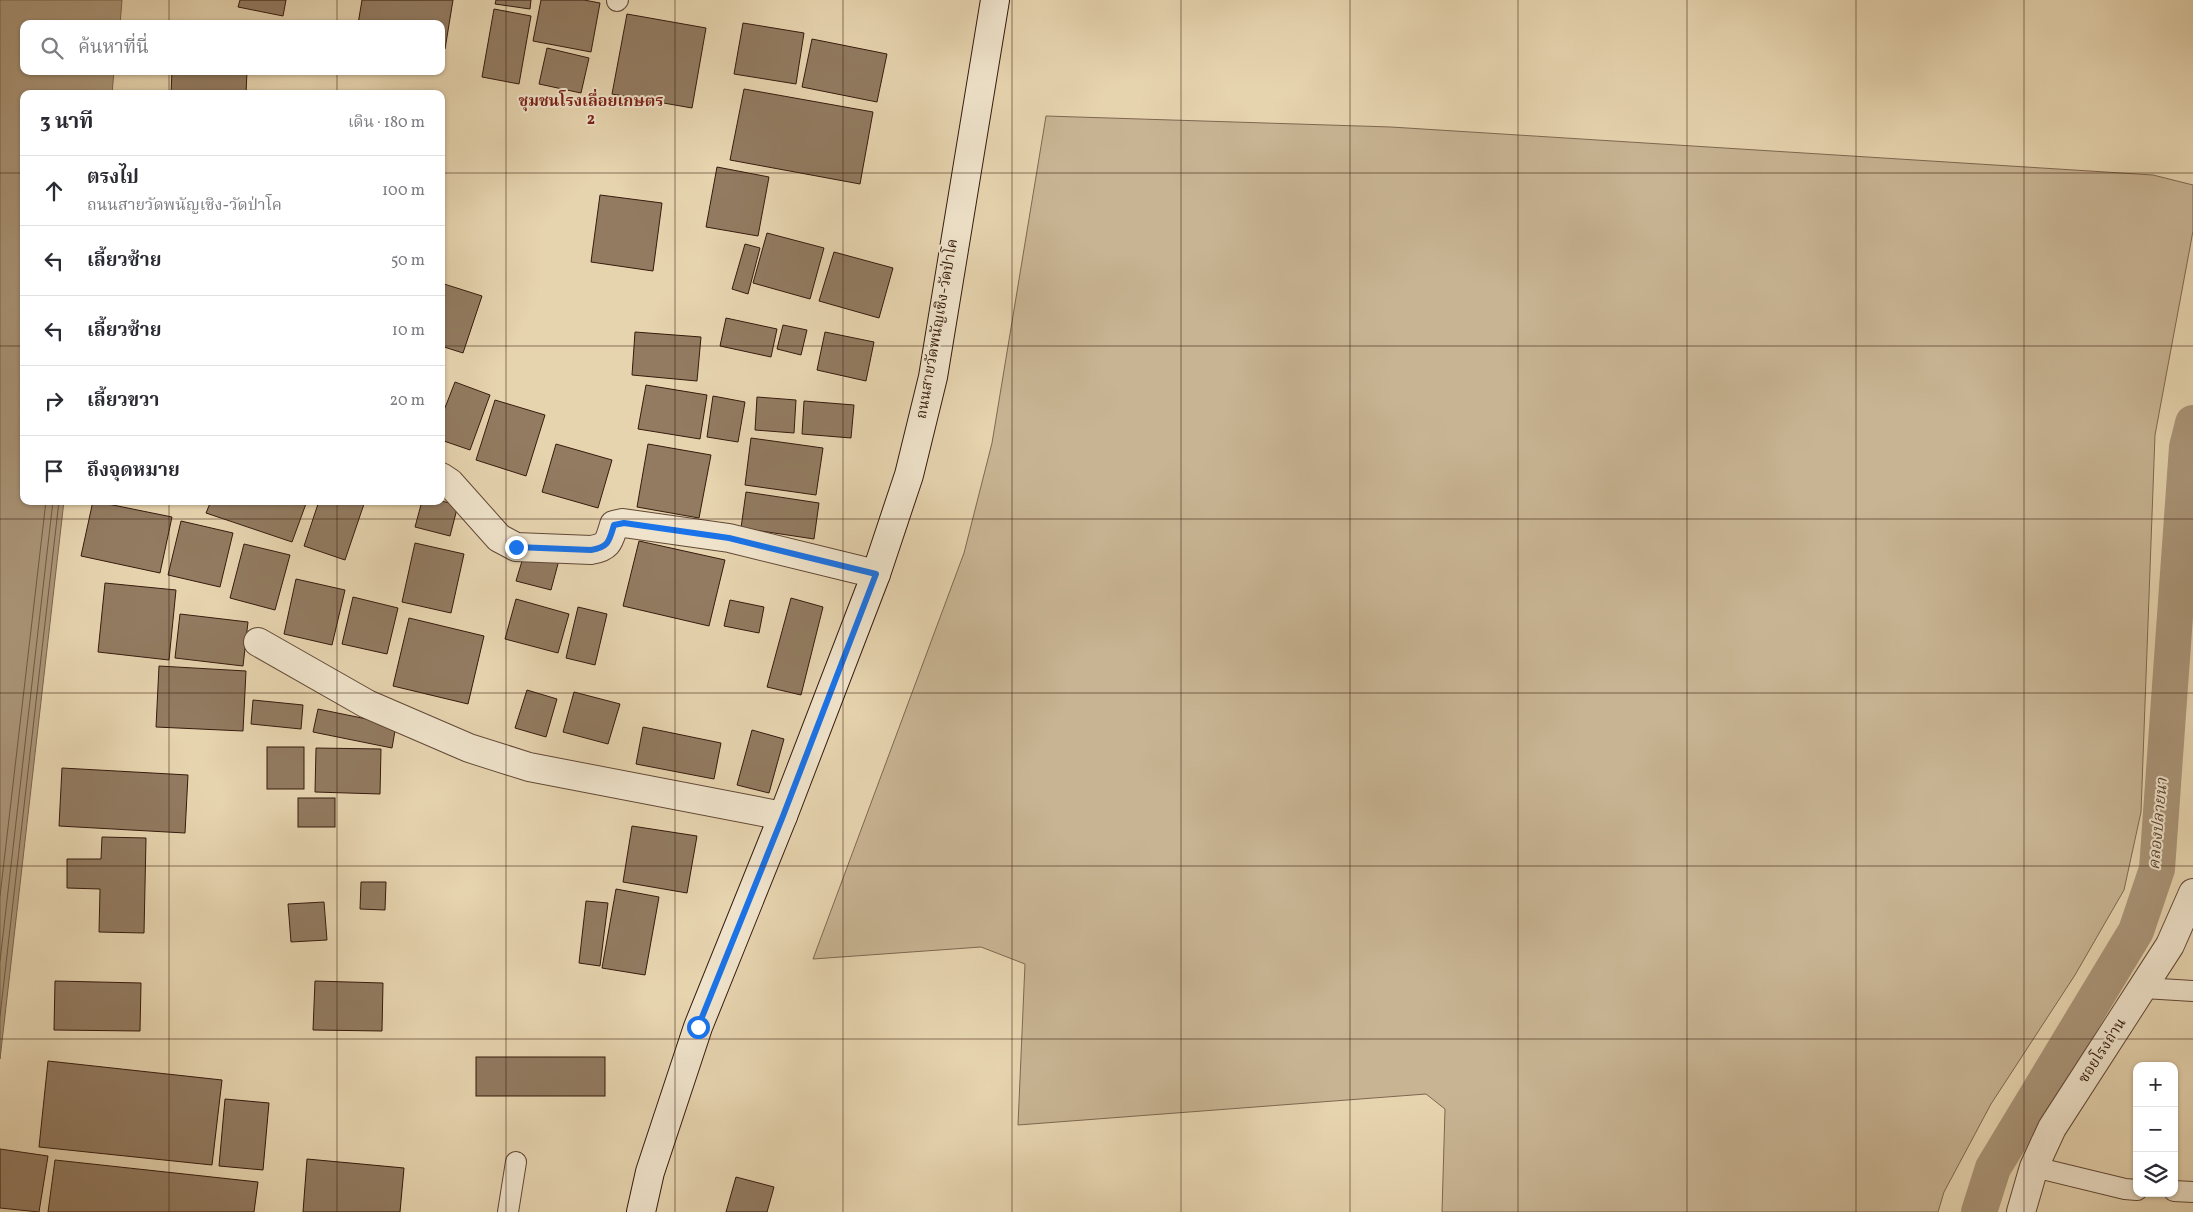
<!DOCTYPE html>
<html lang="th">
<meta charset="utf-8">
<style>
body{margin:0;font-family:Vollkorn,"Noto Serif Thai",serif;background:#f7f7f7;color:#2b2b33}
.controls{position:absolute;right:15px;bottom:15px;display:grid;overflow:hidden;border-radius:10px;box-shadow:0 1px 4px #0004}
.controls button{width:45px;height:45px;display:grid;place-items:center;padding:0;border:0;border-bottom:1px solid #e1e1e2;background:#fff;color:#2b2b33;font:25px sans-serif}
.stop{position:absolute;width:15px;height:15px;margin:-11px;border:4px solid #1a73e8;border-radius:50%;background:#fff}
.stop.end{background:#1a73e8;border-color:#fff;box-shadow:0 1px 5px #0008}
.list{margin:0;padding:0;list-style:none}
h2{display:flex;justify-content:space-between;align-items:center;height:65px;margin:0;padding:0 20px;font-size:21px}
h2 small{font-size:16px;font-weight:400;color:#7c7c81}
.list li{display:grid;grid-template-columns:32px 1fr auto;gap:15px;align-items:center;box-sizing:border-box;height:70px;padding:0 20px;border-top:1px solid #e1e1e2}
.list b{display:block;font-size:19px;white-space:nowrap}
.list p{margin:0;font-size:16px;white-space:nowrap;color:#7c7c81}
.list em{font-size:16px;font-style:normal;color:#7c7c81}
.icon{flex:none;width:28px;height:28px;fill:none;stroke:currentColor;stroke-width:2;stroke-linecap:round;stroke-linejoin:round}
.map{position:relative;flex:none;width:2193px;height:1212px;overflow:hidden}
.search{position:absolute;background:#fff;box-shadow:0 1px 4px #0004;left:20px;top:20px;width:425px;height:55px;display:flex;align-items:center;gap:12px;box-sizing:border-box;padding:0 18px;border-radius:10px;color:#7c7c81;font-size:19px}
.panel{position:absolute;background:#fff;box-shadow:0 1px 4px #0004;left:20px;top:90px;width:425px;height:415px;border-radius:10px}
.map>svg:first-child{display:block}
.green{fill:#c8b493;stroke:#7f6750}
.water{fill:#aa9578;stroke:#7c644d}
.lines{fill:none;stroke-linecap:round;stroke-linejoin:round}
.shore{stroke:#705842;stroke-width:1}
.canal{stroke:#aa9578;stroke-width:36}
.building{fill:#927b61;stroke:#361a0d}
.lane-casing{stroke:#624836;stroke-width:22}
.street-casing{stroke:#624836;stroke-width:30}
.secondary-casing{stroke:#361a0d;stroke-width:30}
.lane{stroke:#efe3cb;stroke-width:20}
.street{stroke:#efe3cb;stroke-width:28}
.secondary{stroke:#efe3cb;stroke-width:28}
.route{stroke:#1a73e8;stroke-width:6}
.grid{fill:none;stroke:#361a0d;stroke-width:1;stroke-opacity:0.55}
.labels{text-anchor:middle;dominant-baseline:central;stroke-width:4;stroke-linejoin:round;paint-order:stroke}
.street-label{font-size:15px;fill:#361a0d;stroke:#efe3cb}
.neighbourhood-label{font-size:16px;font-weight:bold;fill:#7a1f14;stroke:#efe3cb}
.water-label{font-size:16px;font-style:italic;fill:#5f4532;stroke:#efe3cb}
</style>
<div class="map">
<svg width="2193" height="1212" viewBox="0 0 2193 1212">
<rect width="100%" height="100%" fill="#e6d4af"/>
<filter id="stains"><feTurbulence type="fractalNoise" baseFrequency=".004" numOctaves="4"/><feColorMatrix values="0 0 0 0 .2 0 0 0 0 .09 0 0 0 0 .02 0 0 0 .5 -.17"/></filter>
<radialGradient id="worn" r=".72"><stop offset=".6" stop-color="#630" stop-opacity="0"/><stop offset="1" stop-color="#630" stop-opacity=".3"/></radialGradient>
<!-- green -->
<polygon class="green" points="1046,116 1391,127 2153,175 2193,185 2193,231 2155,435 2141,812 2124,890 2075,975 1991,1104 1944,1192 1938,1212 1442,1212 1445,1109 1426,1094 1018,1125 1025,964 981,947 813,959 964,553 992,443"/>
<!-- water -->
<polygon class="water" points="0,0 122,0 120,24 24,24 24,71 114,71 112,94 24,94 24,501 64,501 0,1059"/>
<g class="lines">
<!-- shore -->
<g class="shore">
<polyline points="0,896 46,501"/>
<polyline points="0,961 53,501"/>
<polyline points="0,1016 59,501"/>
</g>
<!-- canal -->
<polyline class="canal" points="1979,1212 1993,1168 2136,931 2157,869 2187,447 2193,423"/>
</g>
<!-- building -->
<g class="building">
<polygon points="240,0 286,0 283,16 238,7"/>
<polygon points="362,0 453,0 445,49 441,48 441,24 358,24"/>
<polygon points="496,0 531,0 530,9 495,4"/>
<polygon points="541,0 584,0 600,3 591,52 533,41"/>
<polygon points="494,9 531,16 519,84 482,77"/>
<polygon points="627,14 706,28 692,108 612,94"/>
<polygon points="743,23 804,33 796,84 734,74"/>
<polygon points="812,39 887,54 877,102 802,87"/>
<polygon points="547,48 589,58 581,93 539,84"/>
<polygon points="172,71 247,71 246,94 171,94"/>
<polygon points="744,89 873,112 860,184 730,160"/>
<polygon points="717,167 769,177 758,236 706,227"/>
<polygon points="600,195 662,203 653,271 591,262"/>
<polygon points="767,233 824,248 810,299 753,283"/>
<polygon points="745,244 760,248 748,294 732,289"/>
<polygon points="834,252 893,268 879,318 819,301"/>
<polygon points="441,283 482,296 463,353 441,346"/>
<polygon points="726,318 777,329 771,357 720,346"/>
<polygon points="783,325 807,330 801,355 777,349"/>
<polygon points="635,332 701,337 697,381 632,375"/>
<polygon points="825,332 874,342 866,381 817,370"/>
<polygon points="455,382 490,395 470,450 441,440 441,418"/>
<polygon points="646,385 707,395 700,439 638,429"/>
<polygon points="713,396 745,402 738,442 707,437"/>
<polygon points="757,397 796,400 794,433 755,430"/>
<polygon points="495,400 545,415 526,476 476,460"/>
<polygon points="804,401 854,405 851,438 802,434"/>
<polygon points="751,438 823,448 816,495 745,485"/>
<polygon points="556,444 612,460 598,508 542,492"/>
<polygon points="648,444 711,455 699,518 637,507"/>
<polygon points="746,492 819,503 814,539 741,528"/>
<polygon points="93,501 172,517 160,573 81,556"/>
<polygon points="211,501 307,501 292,542 206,513"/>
<polygon points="319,501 365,501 345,560 304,546"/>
<polygon points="422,501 441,501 458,505 450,536 415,527"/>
<polygon points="181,521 233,533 220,587 168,575"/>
<polygon points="639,541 725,560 709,626 623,606"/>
<polygon points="415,543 464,554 451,613 402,602"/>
<polygon points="244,544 290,555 275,610 230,598"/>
<polygon points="525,551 559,560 551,590 516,581"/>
<polygon points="296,579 345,590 332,645 284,634"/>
<polygon points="105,583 176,590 169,660 98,652"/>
<polygon points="353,597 398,608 387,654 342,644"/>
<polygon points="791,598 823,607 801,695 767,687"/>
<polygon points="516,599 569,614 558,653 505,639"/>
<polygon points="730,600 764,607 759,633 724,626"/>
<polygon points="578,607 607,614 595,665 566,658"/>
<polygon points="180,614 248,622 243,666 175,658"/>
<polygon points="409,618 484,636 468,704 393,686"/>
<polygon points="159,666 246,671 243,731 156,727"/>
<polygon points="527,690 557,699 546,737 515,728"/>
<polygon points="574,692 620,704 608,744 563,732"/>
<polygon points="253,700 303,705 301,729 251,724"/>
<polygon points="318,709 396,725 392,748 313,732"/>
<polygon points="643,727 721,743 714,779 636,764"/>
<polygon points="752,730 784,739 769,793 737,785"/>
<rect x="267" y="747" width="37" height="42"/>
<polygon points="316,748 381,749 380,794 315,792"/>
<polygon points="62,768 188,775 185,833 59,826"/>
<rect x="298" y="798" width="37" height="29"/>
<polygon points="632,826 697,836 687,893 623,882"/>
<polygon points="102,837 146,838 144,933 99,932 100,889 67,888 67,859 101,859"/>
<polygon points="361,882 386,882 385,910 360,909"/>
<polygon points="616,889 659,897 645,975 602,968"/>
<polygon points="586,901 608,903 600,966 579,963"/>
<polygon points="324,902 327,940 291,942 288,904"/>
<polygon points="55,981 141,983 140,1031 54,1030"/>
<polygon points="315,981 383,983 382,1031 313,1030"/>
<rect x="476" y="1057" width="129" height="39"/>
<polygon points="48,1061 222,1080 212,1165 39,1147"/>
<polygon points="225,1099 269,1103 263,1170 219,1166"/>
<polygon points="0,1149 48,1156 39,1212 0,1208"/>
<polygon points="307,1159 404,1168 400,1212 303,1212"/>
<polygon points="55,1160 258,1182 254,1212 48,1212"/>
<polygon points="736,1177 774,1187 767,1212 726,1212"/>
</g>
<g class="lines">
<!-- lane casing -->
<g class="lane-casing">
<g id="lane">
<polyline points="617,1 618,0"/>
<polyline points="2144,988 2193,991"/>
<polyline points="2034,1167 2125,1189 2137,1190"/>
<polyline points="2174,1191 2193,1192"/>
<polyline points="508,1212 516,1162"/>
</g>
</g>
<!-- street casing -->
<g class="street-casing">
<g id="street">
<path d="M441,477l9,6 49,55 17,9 75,3c18,-3 18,-9 23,-25l9,-2 106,15 147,36"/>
<polyline points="258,642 367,704 469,748 529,767 783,816"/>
<polyline points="2021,1212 2034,1167 2052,1128 2170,945 2193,893"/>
</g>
</g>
<!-- secondary casing -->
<g class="secondary-casing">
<polyline id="secondary" points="641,1212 650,1172 698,1027 783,816 876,574 909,475 933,377 995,0"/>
</g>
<!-- lane -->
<use href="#lane" class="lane"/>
<!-- street -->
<use href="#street" class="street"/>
<!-- secondary -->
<use href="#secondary" class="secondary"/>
</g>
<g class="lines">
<!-- route -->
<path class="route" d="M516,547l75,3c18,-3 18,-9 23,-25l10,-2 105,15 147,36 -93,242 -85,211"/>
</g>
<!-- grid -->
<path class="grid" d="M169,0v24M337,0v24M506,0v1212M675,0v1212M843,0v1212M1012,0v1212M1181,0v1212M1350,0v1212M1518,0v1212M1687,0v1212M1856,0v1212M2024,0v1212M169,71v23M337,71v23M0,173h24M441,173h1752M0,346h24M441,346h1752M169,501v711M337,501v711M0,519h2193M0,693h2193M0,866h2193M0,1039h2193"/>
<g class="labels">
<!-- street labels -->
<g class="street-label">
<text transform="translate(938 329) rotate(-80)">ถนนสายวัดพนัญเชิง-วัดป่าโค</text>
<text transform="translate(2103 1051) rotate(-57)">ซอยโรงถ่าน</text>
</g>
<!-- neighbourhood labels -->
<g class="neighbourhood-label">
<text x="591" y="102">ชุมชนโรงเลื่อยเกษตร<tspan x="591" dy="18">2</tspan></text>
</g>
<!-- water labels -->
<g class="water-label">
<text transform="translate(2159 824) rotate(-85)">คลองปลายนา</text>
</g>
</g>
<rect width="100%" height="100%" filter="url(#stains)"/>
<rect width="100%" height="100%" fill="url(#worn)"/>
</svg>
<div class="controls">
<button>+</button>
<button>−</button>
<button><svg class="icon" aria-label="layers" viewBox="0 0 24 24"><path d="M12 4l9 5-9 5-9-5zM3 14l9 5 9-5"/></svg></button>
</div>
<div class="stop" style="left:698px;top:1027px"></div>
<div class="stop end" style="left:516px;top:547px"></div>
<div class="search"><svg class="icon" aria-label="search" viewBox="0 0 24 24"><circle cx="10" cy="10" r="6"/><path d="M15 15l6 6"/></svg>ค้นหาที่นี่</div>
<section class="panel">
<h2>3 นาที<small>เดิน · 180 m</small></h2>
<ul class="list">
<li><svg class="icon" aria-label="ahead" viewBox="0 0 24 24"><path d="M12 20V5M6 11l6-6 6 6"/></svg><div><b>ตรงไป</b><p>ถนนสายวัดพนัญเชิง-วัดป่าโค</p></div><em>100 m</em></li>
<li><svg class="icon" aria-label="left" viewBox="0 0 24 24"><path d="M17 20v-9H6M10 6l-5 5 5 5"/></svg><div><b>เลี้ยวซ้าย</b></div><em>50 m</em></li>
<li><svg class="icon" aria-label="left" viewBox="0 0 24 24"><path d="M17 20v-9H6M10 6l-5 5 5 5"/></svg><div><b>เลี้ยวซ้าย</b></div><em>10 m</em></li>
<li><svg class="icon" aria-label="right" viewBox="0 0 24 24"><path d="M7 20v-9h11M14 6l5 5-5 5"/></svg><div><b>เลี้ยวขวา</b></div><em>20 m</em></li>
<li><svg class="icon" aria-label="arrive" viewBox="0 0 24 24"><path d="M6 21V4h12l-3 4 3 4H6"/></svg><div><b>ถึงจุดหมาย</b></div></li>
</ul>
</section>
</div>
